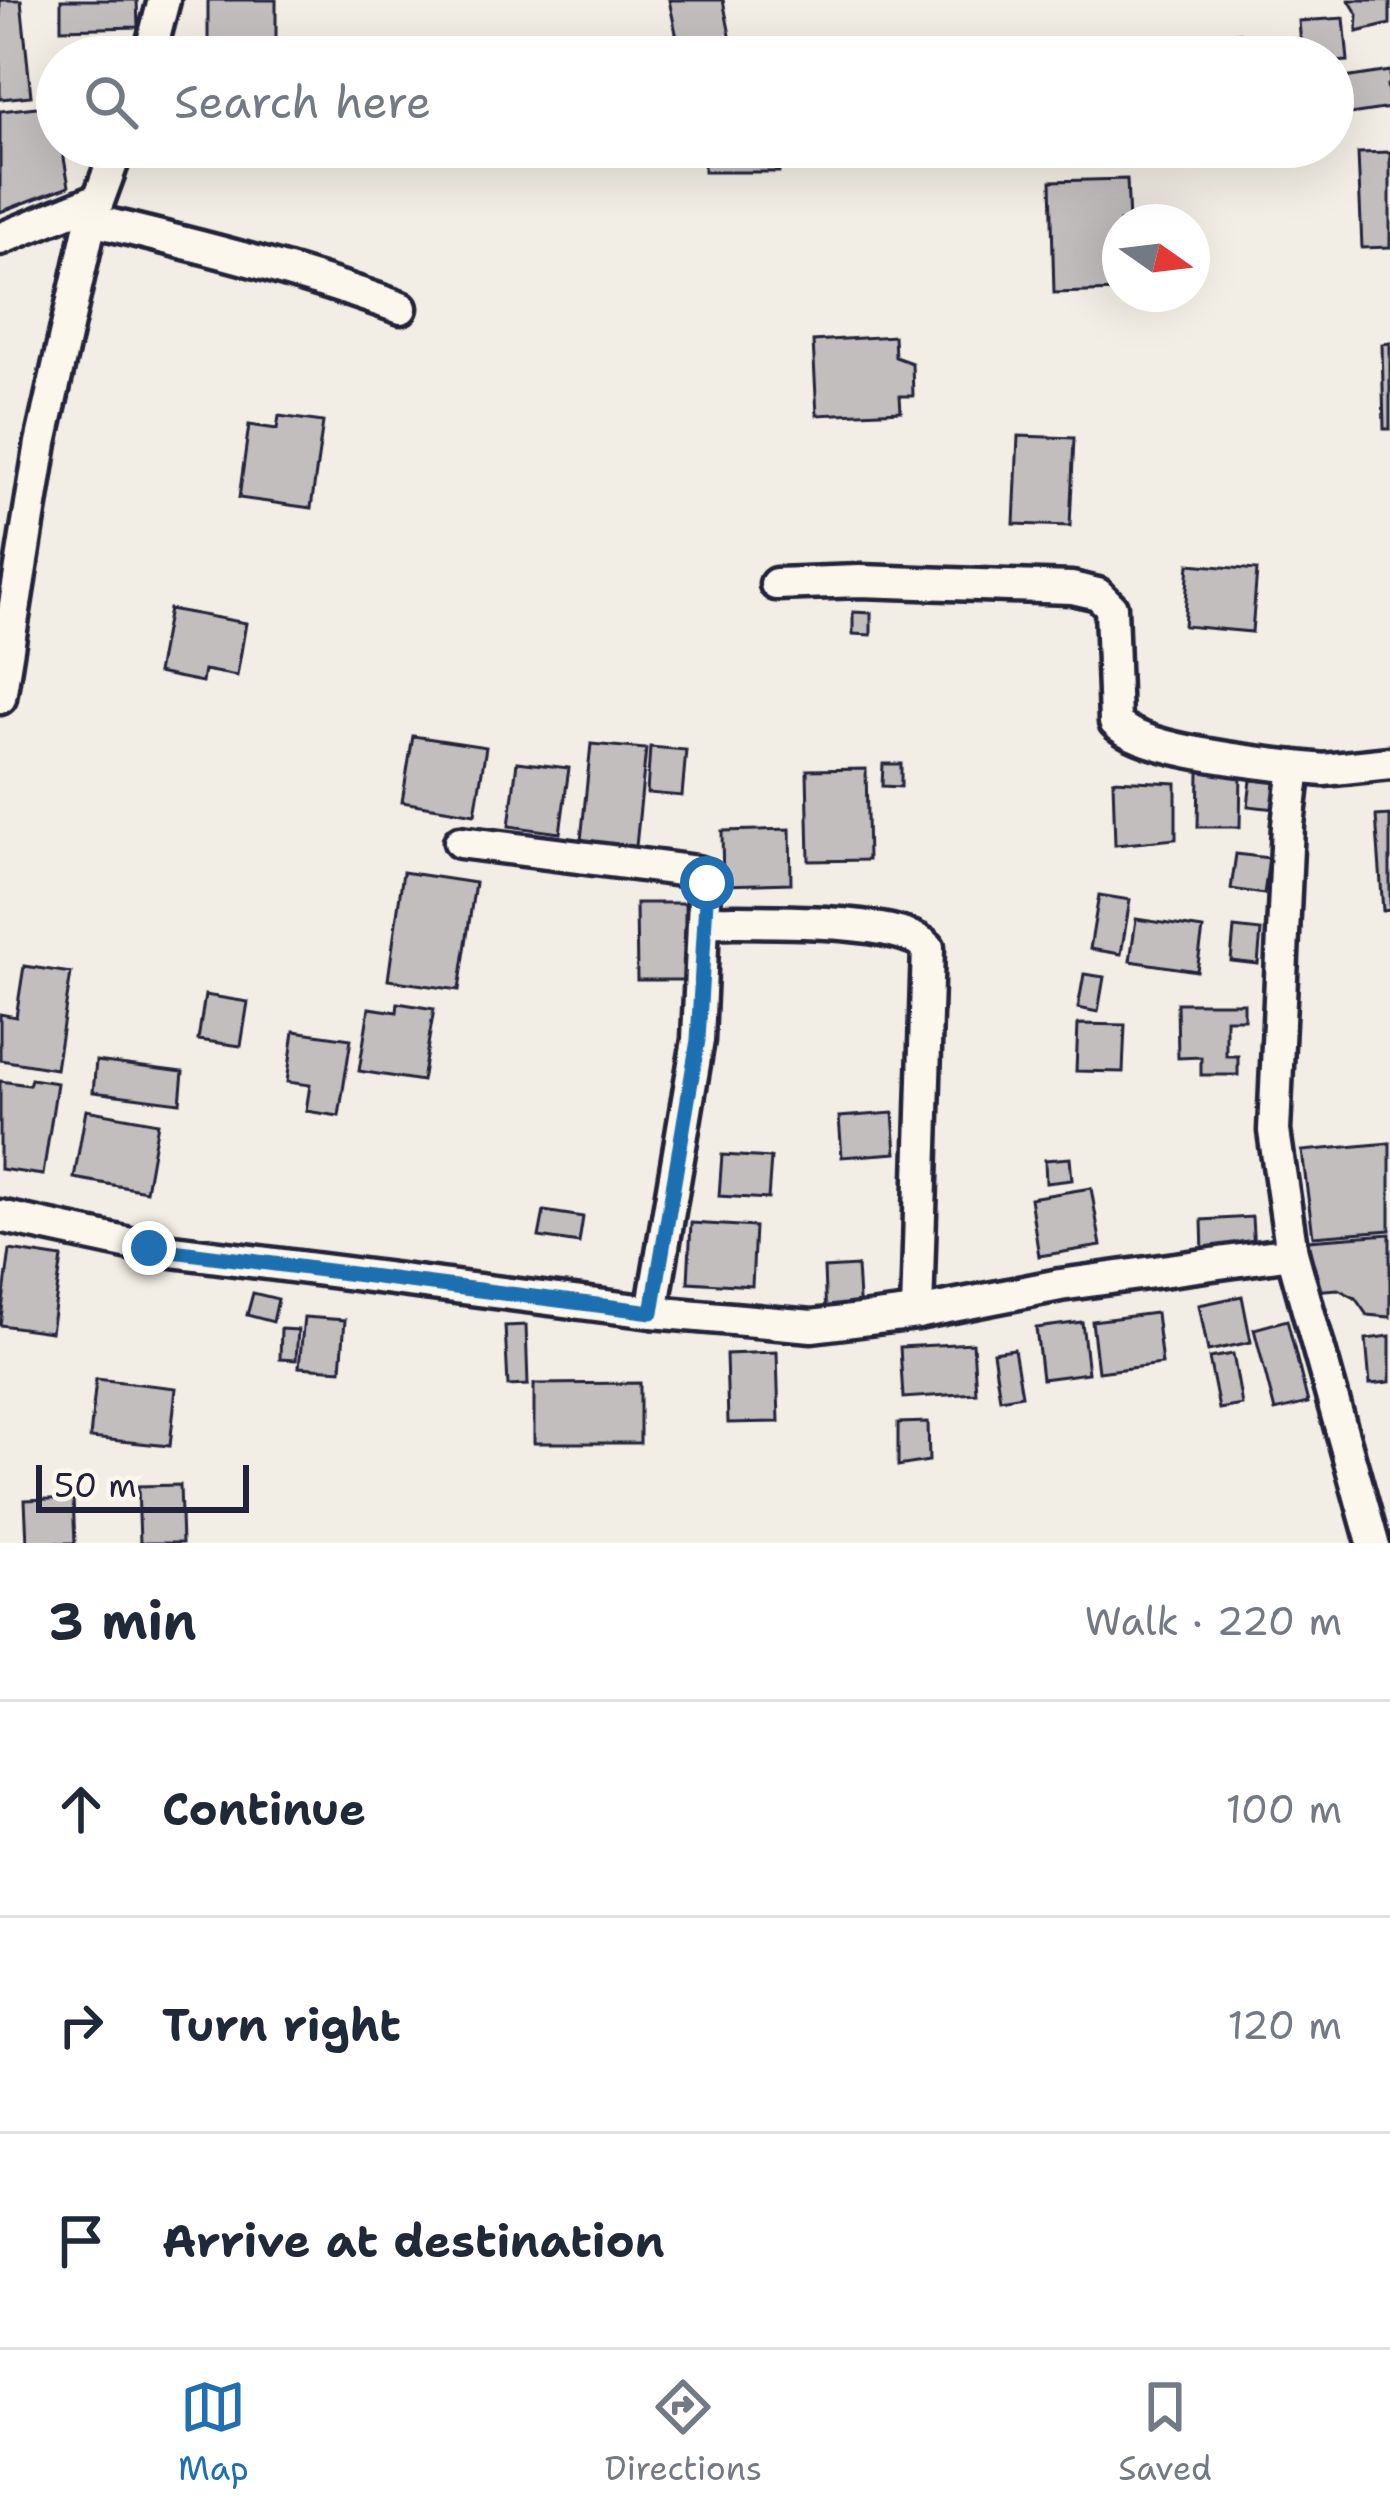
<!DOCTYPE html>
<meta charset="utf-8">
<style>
body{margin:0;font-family:"Shantell Sans",sans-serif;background:#f2f2f3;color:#1f2937}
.compass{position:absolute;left:1102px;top:204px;width:108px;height:108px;border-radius:50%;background:#fff;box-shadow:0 12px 48px #0002;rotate:104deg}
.scale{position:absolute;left:36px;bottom:30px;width:213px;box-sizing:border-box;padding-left:12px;border:6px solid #22223b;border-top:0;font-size:33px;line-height:42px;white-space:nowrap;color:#22223b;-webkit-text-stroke:9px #fbf7ec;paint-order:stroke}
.stop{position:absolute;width:36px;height:36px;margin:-27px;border:9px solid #1f6fb2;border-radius:50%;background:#fff}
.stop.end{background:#1f6fb2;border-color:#fff;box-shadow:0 3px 12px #0008}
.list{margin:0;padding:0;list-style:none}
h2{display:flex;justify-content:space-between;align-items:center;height:156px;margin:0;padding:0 48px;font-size:51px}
h2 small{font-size:39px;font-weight:400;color:#747a83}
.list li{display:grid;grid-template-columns:78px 1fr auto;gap:36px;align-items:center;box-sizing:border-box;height:216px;padding:0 48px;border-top:3px solid #e0e1e3}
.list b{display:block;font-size:45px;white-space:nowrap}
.list em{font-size:39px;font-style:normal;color:#747a83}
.icon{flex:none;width:66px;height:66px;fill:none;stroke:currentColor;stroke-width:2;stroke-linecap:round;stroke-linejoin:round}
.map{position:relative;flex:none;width:1390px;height:1543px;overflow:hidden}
.search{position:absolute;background:#fff;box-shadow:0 12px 48px #0002;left:36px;right:36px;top:36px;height:132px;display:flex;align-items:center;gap:30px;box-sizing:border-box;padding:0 42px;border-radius:66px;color:#747a83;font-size:45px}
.sheet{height:804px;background:#fff}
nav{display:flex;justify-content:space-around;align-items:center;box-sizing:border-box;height:168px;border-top:3px solid #e0e1e3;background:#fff;font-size:33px;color:#747a83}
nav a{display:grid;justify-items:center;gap:6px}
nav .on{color:#1f6fb2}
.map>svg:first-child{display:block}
.building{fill:#c2bebe;stroke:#22223b;stroke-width:3}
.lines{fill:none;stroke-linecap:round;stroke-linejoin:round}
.minor-casing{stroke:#22223b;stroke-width:39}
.minor{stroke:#fbf7ec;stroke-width:30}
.route{stroke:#1f6fb2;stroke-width:15}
</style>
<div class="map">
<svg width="1390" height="1543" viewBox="0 0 1390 1543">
<rect width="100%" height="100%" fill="#f2eee5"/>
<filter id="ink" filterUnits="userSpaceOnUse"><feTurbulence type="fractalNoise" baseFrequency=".00833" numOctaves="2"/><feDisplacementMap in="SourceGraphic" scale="24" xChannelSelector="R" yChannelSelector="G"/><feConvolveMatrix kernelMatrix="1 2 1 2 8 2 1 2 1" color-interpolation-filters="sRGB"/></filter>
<g filter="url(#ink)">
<!-- building -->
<g class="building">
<polygon points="0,0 21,0 31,96 0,99"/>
<polygon points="61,0 137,0 138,27 61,29"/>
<rect x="208" y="0" width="68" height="57"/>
<polygon points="669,0 723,0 731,40 680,52"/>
<polygon points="1349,0 1390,0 1390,24 1357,32 1358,15"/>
<polygon points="1344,18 1348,61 1333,62 1333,57 1302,57 1299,21"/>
<polygon points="1240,33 1242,57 1158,57 1157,41"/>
<polygon points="102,38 104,49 123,47 124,57 82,57 85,57 83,41"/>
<polygon points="1390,71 1390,84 1387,85 1390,108 1350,114 1344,78"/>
<polygon points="55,105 57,147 62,147 69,186 0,212 0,111"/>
<rect x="704" y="147" width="75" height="25"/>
<polygon points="1390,152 1390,247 1362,248 1358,153"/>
<polygon points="1127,179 1129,222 1120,222 1120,291 1054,293 1051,181"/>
<polygon points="894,336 895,357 912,363 913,396 900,396 901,411 817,415 813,341"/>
<polygon points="1390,343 1390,429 1384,429 1382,344"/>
<polygon points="279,416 323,422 311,508 239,498 249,425 277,429"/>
<polygon points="1018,436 1074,438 1070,526 1014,524"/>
<polygon points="1189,564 1257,570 1252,632 1184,626"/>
<polygon points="169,609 246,623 237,676 204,670 202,682 157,673"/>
<polygon points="853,612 871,613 871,635 853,634"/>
<polygon points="413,736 486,747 475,814 402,802"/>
<polygon points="591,744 646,749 635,856 580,850"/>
<polygon points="650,747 686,750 682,796 647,793"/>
<polygon points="517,762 569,768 560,833 509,826"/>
<polygon points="883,764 901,764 901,787 882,786"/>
<polygon points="866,769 868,860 809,861 807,770"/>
<polygon points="1199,772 1241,772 1240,827 1198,827"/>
<polygon points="1113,780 1176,783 1176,839 1115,845"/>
<polygon points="1251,780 1279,782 1276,809 1248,806"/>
<polygon points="1390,815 1390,910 1383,911 1376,816"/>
<polygon points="790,829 791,883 723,885 722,831"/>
<polygon points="1236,854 1269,858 1264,894 1231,889"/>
<polygon points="403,872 475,883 459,990 388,980"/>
<polygon points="1099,895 1130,900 1121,954 1090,949"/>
<polygon points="636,903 685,903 686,980 637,980"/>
<polygon points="1136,919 1203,929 1197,971 1130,961"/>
<polygon points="1234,928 1261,931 1258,964 1231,961"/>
<polygon points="24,966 71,973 56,1069 0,1060 0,1014 16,1017"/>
<polygon points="1084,974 1104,977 1098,1012 1078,1008"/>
<polygon points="205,995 248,1002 241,1046 198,1040"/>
<polygon points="398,1003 434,1009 422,1081 359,1071 369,1008 397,1012"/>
<polygon points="1177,1003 1244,1003 1244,1019 1226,1019 1226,1056 1238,1056 1238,1075 1201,1075 1201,1057 1178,1058"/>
<polygon points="1078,1024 1125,1025 1123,1072 1076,1071"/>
<polygon points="294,1031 351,1039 339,1116 306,1111 310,1085 287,1082"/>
<polygon points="96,1061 183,1072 180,1103 93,1092"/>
<polygon points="31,1079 57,1083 43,1175 0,1169 0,1081 29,1085"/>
<polygon points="86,1110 158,1123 146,1191 74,1178"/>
<polygon points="893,1113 896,1153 842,1157 839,1117"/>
<polygon points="1390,1143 1390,1230 1313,1236 1302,1151"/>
<polygon points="722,1155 771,1158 768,1199 719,1196"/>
<polygon points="1070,1158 1072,1180 1046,1183 1045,1160"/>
<polygon points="1091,1188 1101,1246 1039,1256 1030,1198"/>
<polygon points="544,1211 583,1217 579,1243 539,1237"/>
<polygon points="1252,1217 1254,1251 1203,1254 1202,1220"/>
<polygon points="691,1223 755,1227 752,1286 688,1282"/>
<polygon points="1390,1234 1390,1317 1367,1315 1355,1298 1338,1289 1312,1291 1308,1240"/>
<polygon points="10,1250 62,1258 51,1332 0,1325"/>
<polygon points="857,1266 860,1316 826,1318 824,1268"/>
<polygon points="253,1293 278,1299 273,1322 247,1315"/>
<polygon points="1242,1296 1251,1342 1208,1351 1199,1305"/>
<polygon points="1156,1313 1162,1364 1098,1372 1092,1321"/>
<polygon points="304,1317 345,1320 341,1370 299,1367"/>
<polygon points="1287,1320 1308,1403 1275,1411 1254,1329"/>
<polygon points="1082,1322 1088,1373 1042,1379 1036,1328"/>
<polygon points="526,1325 528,1385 508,1386 505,1326"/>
<polygon points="281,1329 298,1330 296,1360 280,1359"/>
<polygon points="1390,1336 1390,1382 1370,1384 1366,1339"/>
<polygon points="973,1343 976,1393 903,1398 900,1347"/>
<polygon points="1014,1349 1022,1395 1000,1399 993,1352"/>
<polygon points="777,1352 779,1422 728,1423 726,1354"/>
<polygon points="1233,1354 1242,1405 1219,1409 1209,1358"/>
<polygon points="96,1379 176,1388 170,1446 90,1438"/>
<polygon points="640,1383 640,1443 534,1443 534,1384"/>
<polygon points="928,1422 929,1461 898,1466 898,1423"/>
<polygon points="180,1485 182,1543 140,1543 138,1486"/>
<polygon points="73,1498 75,1543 27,1543 25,1500"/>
</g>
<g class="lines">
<!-- minor casing -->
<g class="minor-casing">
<g id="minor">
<polyline points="149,57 164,0"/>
<polyline points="93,215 118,147"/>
<polyline points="0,239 98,199"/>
<path d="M776,584l84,-3 212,7 26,6 13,13 4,115c26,29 139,40 180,45"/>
<path d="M0,698l41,-255 50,-223c105,25 209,51 310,88"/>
<polyline points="460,842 697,872 705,876 698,1040 652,1312"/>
<path d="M705,921c48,1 192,-5 223,26l-11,366"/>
<polyline points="0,1216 149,1248 652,1312 812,1326 917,1313 1060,1285 1292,1253"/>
<polyline points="1373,1543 1292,1253 1274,1131 1288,825 1295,767 1324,770 1390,763"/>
</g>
</g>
<!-- minor -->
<use href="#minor" class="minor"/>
</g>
</g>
<g class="lines" filter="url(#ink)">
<!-- route -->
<polyline class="route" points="149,1248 652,1312 698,1040 707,883"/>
</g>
</svg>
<svg class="compass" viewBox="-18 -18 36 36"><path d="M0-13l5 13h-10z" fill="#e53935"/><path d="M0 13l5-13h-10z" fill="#747a83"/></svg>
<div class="scale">50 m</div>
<div class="stop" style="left:707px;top:883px"></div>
<div class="stop end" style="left:149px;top:1248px"></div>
<div class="search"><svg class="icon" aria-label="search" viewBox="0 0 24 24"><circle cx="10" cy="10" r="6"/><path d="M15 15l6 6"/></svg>Search here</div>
</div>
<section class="sheet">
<h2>3 min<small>Walk · 220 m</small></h2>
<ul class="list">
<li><svg class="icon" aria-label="ahead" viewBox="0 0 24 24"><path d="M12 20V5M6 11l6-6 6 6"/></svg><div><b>Continue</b></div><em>100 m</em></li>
<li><svg class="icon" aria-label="right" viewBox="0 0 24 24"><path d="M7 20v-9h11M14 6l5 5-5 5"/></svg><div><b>Turn right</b></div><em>120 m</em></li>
<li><svg class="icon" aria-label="arrive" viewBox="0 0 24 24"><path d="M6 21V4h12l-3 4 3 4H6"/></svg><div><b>Arrive at destination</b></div></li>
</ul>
</section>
<nav>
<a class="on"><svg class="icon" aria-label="map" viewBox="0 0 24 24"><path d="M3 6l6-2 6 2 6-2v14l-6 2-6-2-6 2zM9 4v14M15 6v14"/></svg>Map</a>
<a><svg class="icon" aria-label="directions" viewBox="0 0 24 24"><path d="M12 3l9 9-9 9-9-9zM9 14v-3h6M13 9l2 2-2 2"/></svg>Directions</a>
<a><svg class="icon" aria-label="saved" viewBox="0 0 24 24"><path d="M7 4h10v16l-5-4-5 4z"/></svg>Saved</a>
</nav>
